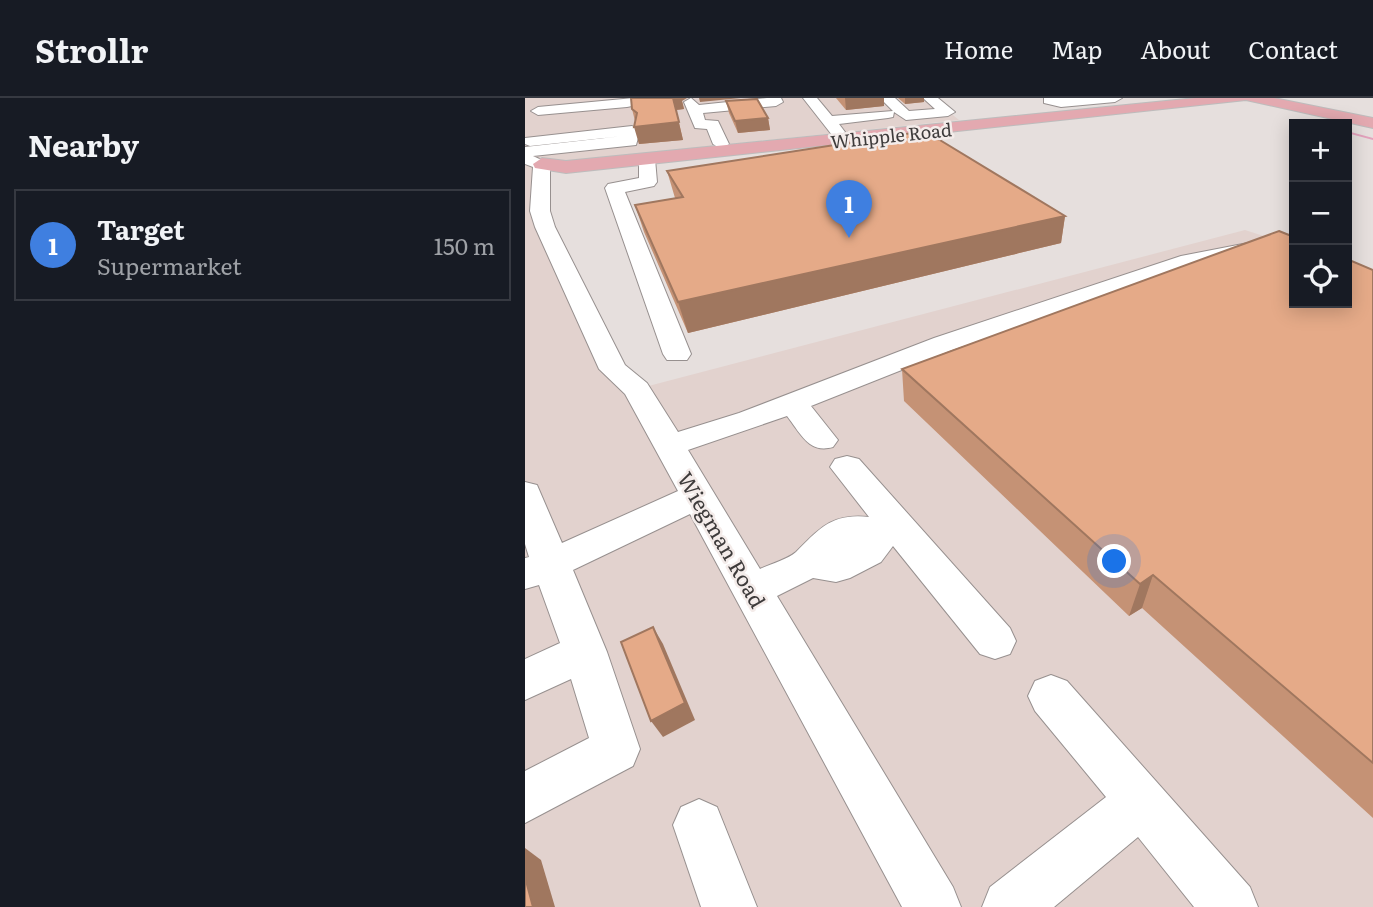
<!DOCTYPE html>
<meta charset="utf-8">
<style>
body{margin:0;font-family:Literata,serif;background:#242831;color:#f1f3f6}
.controls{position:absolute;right:21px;top:21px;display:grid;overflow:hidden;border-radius:0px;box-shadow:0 4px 18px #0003}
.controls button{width:63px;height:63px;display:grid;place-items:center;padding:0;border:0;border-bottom:2px solid #363941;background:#171b24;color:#f1f3f6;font:35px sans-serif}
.you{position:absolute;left:590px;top:464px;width:24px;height:24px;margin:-18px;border:5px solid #fff;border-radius:50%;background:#1a73e8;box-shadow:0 0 0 10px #1a73e833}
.badge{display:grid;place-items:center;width:46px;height:46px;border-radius:50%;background:#8c9099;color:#fff;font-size:23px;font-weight:700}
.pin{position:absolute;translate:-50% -58px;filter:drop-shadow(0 2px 4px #0008)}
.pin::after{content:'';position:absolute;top:37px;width:24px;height:21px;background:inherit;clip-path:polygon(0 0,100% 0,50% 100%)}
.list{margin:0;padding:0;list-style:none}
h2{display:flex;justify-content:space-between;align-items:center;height:91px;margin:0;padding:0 28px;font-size:30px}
h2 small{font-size:23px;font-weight:400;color:#9ea1a6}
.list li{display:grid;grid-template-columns:46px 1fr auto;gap:21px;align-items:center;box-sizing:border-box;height:112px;margin:0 14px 14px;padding:0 14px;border:2px solid #363941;border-radius:0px}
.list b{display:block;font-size:26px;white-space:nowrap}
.list p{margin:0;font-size:23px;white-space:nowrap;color:#9ea1a6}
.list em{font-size:23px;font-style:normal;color:#9ea1a6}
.icon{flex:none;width:38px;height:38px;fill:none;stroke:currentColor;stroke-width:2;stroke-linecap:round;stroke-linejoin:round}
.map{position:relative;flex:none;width:848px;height:809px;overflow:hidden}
header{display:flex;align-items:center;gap:42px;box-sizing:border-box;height:98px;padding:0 35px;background:#171b24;border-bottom:2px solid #363941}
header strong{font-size:33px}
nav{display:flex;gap:38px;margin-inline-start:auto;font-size:24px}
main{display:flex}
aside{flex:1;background:#171b24}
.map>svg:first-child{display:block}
.built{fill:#e2d2ce}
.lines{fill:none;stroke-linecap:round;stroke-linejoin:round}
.stream{fill:#e3a2bc;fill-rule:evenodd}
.minor-casing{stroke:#97908f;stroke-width:2}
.major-casing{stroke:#bdbcbc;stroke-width:2}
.minor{fill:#fff;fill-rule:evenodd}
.major{fill:#e3a9b0;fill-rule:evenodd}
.wall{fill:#c59275}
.shaded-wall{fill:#a0775f}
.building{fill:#e5aa88;stroke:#a0775f;stroke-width:2}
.labels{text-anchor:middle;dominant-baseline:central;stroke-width:5;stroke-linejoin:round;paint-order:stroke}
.far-street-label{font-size:18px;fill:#3e3b3b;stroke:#f4ecea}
.street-label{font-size:21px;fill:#3e3b3b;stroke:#f4ecea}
</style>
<header>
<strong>Strollr</strong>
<nav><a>Home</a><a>Map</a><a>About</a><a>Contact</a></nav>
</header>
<main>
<aside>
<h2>Nearby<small></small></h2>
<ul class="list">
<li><span class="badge" style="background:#3f7fe0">1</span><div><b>Target</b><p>Supermarket</p></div><em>150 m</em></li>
</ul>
</aside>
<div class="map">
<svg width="848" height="809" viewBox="0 0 848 809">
<rect width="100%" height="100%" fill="#e6dfdd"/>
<!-- built -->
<polygon class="built" points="0,0 407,0 434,22 17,66 15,113 112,291 720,132 769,148 769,205 822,205 848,173 848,809 0,809"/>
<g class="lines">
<!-- stream -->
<polygon class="stream" points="822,33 848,40 848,42 822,35"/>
<!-- minor casing -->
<g class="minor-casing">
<g id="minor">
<polygon points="109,0 107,8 102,9 13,17 6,13 13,9"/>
<polygon points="242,0 256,0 258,4 251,8 178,15 180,22 193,23 204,46 196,51 188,46 182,31 170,30 159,4 166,0 174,7"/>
<polygon points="278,0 292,0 307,18 368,13 355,0 370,0 384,13 410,11 398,0 413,0 430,14 423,18 381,22 369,14 368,19 363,20 314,26 320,34 312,39 307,37"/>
<polygon points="519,0 597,0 590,4 536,9 519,5"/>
<path d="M107,28l8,5 -4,14 -103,11 17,8v47l5,16 70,138 22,18 31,49 61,-19 195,-75 247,-82 67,-13 46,2v12l-46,-2 -54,12 -242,83 -141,56 27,34 -5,7c-24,7 -32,-13 -46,-31l-99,34 72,119c11,-5 28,-10 36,-17 24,-24 36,-39 73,-35l-39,-50 5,-8 12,-3 12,3 151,169 6,13 -6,13 -15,5 -15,-5 -87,-108 -12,16 -31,16 -14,4 -23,-4 -36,18 176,291 8,20h-59l-212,-393 -117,56 34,82 33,97 -7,17 -108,57v-52l64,-33 -18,-59 -46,21v-41l35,-16 -21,-58 -14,4v-31l4,-1 -4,-13v-62l12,3 25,58 116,-52 -53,-97 -26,-25 -64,-142 -5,-16 3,-44 -8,-3v-17l98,-11 -93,10 -5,-2v-6z"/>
<polygon points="122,56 130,61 132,84 129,88 100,94 166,256 162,262 142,262 138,256 80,90 83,86 114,80 114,61"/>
<polygon points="526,577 542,583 725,789 733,809 669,809 613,739 529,809 457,809 465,789 581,699 510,613 503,598 510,583"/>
<polygon points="174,701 192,709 232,809 176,809 148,727 156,709"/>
</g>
</g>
<!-- major casing -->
<g class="major-casing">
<polygon id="major" points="671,0 749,0 848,20 848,30 721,2 41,75 10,70 8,66 17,60 41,63"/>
</g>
<!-- minor -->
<use href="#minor" class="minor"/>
<!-- major -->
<use href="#major" class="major"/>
</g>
<!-- wall -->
<g class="wall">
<polygon points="311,0 359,0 359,8 321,12"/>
<polygon points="373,0 399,0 399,4 380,6"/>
<polygon points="157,3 159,11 151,12 158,42 114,46 110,23 107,11"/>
<polygon points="201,3 243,20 245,32 213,35 204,15"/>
<polygon points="142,73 540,118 536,145 163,235 119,134 110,107 150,100"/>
<polygon points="848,172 848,720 617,510 604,518 379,303 377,271"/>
</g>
<!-- shaded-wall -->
<g class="shaded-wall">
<polygon points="148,0 162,0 157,3 159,11 151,12 158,42 114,46 109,29"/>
<polygon points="174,0 216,0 175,4"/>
<polygon points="320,0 359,0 359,8 321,12"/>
<polygon points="380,0 399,0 399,4 380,6"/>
<polygon points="243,20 245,32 213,35 210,23"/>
<polygon points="540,118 536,145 163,235 153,204"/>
<polygon points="628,477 617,510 604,518 615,486"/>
<polygon points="128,529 138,546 170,622 138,639 126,623"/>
<polygon points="0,750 16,762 30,809 8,809 0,779"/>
</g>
<!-- building -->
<g class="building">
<polygon points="106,0 148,0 154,24 109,29 112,15 107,11"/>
<polygon points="232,1 243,20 210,23 201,3"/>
<polygon points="400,33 540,118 153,204 110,107 158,99 142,73"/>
<polygon points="754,133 769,139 769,205 822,205 822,161 848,172 848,665 628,477 615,486 377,271"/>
<polygon points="128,529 160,605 126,623 96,544"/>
<polygon points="0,779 8,809 0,809"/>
</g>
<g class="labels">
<!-- far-street labels -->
<g class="far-street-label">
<text transform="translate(366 37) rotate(-6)">Whipple Road</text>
</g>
<!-- street labels -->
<g class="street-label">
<text transform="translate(198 441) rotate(60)">Wiegman Road</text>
</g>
</g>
</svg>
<div class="controls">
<button>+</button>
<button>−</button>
<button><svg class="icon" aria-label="locate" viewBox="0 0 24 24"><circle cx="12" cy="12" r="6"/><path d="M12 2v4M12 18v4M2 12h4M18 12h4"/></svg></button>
</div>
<div class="you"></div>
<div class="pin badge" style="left:324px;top:140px;background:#3f7fe0">1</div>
</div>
</main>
